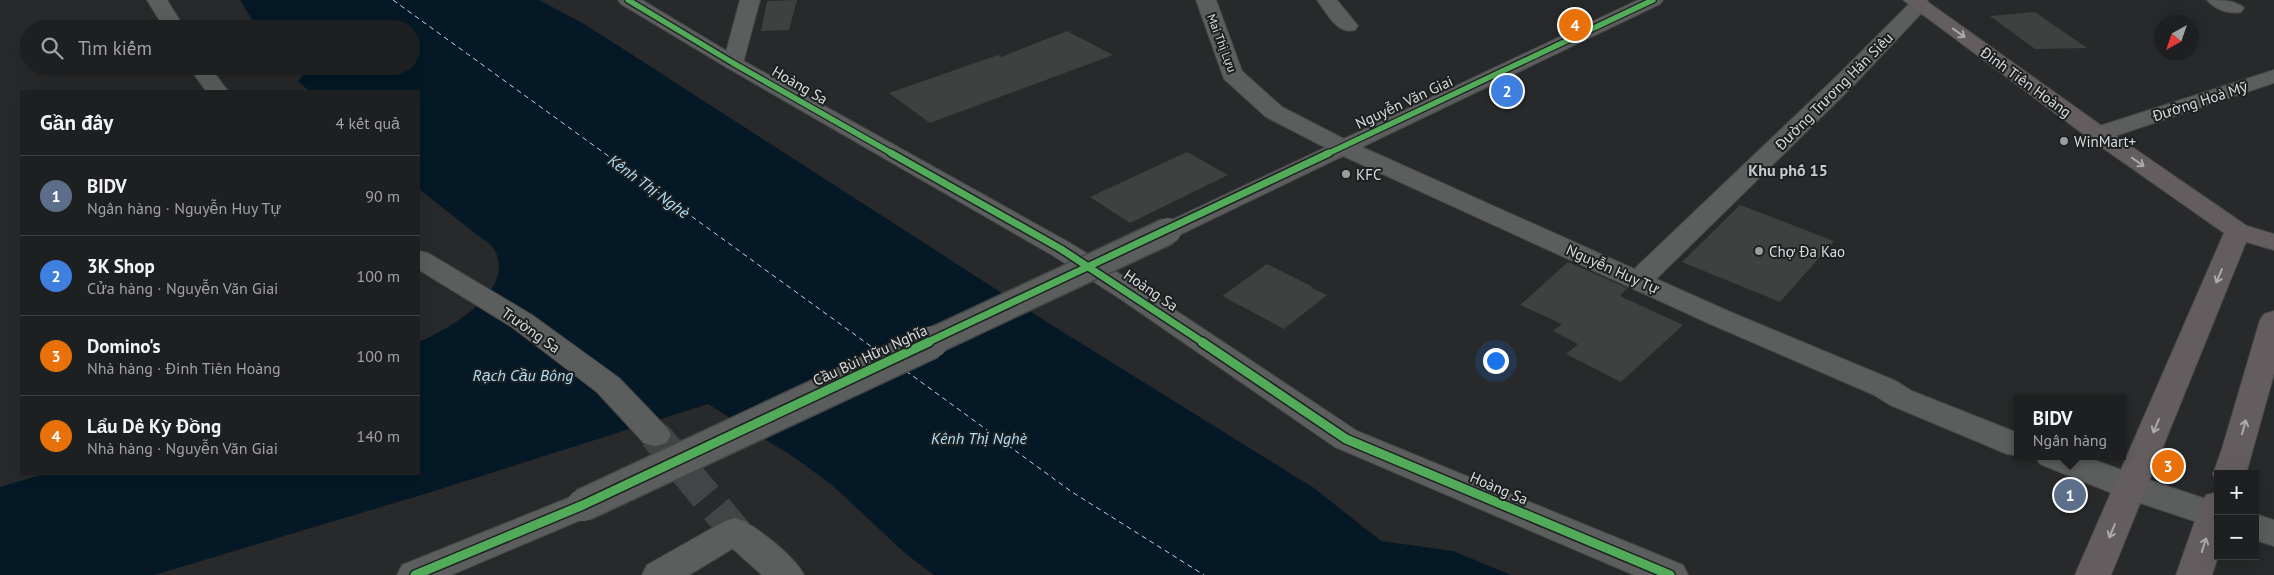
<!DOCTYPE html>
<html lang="vi">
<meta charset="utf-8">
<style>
body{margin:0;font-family:"PT Sans",sans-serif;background:#2b2c2d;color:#f1f3f6}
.controls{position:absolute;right:15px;bottom:15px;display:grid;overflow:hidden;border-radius:0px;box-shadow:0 5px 20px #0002}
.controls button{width:45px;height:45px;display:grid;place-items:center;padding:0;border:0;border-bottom:1px solid #3c3d3e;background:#1e1f20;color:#f1f3f6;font:25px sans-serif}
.compass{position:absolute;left:2154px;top:15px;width:45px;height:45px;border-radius:50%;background:#1e1f20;box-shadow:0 5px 20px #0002;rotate:220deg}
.you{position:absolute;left:1495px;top:360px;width:18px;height:18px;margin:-12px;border:4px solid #fff;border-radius:50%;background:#1a73e8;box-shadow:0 0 0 8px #1a73e833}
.badge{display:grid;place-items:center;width:32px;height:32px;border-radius:50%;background:#9c9d9e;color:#fff;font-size:16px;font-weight:700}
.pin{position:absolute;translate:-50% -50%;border:2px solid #fff;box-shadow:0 1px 5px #0006}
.popup{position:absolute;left:2014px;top:395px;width:112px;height:65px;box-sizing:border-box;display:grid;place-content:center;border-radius:0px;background:#1e1f20;filter:drop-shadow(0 1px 4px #0005);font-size:16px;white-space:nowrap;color:#a1a2a5}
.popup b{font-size:19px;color:#f1f3f6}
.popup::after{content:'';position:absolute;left:50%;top:100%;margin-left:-10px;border:10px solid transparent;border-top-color:#1e1f20}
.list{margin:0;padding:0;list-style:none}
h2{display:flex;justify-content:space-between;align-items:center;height:65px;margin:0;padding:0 20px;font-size:21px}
h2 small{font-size:16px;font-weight:400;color:#a1a2a5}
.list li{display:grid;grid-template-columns:32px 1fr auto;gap:15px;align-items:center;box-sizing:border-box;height:80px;padding:0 20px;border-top:1px solid #3c3d3e}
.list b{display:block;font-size:19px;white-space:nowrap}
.list p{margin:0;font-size:16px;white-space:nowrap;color:#a1a2a5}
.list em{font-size:16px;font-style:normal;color:#a1a2a5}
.icon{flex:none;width:28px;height:28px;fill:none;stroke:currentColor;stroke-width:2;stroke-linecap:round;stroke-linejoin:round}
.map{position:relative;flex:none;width:2274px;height:575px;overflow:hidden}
.search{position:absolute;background:#1e1f20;box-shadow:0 5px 20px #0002;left:20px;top:20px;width:400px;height:55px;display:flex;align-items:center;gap:12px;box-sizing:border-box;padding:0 18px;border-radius:28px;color:#a1a2a5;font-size:19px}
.panel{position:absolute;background:#1e1f20;box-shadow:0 5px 20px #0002;left:20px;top:90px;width:400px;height:385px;border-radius:0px}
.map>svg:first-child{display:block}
.water{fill:#041925}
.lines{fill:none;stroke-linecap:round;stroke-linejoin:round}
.ferry{stroke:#aedff8;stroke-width:1;stroke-dasharray:5 4;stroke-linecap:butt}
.building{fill:#3f4040}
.tertiary-tunnel{stroke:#434445;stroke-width:32;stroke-dasharray:32 16;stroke-linecap:butt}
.minor-casing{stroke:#454647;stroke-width:2}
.tertiary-casing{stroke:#454647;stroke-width:2}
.primary-casing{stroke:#454647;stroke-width:2}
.minor{fill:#5c5d5d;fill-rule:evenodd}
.tertiary{fill:#5c5d5d;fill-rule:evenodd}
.primary{fill:#645d60;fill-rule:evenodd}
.tertiary-bridge-far1-casing{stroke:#454647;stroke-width:29;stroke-linecap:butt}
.tertiary-bridge-casing{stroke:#454647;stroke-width:35;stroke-linecap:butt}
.tertiary-bridge-far1{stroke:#5c5d5d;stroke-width:26}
.tertiary-bridge{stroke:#5c5d5d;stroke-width:32}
.cycleway-far2-casing{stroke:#1d2021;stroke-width:8}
.cycleway-far1-casing{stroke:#1d2021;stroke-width:10}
.cycleway-casing{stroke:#1d2021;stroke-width:12}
.cycleway-far2{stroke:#51ab58;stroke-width:5.5}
.cycleway-far1{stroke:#51ab58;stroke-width:7}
.cycleway{stroke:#51ab58;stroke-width:9}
.oneway{stroke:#aba9ab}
.poi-dot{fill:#9c9d9e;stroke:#1d2021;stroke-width:2}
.labels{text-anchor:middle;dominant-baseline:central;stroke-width:4;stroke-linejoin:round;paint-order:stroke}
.far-street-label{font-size:12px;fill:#dbdcdd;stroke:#1d2021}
.street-label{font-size:15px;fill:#dbdcdd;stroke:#1d2021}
.poi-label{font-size:15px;fill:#dbdcdd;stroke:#1d2021;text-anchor:start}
.neighbourhood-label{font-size:16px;font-weight:bold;fill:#c6c9cb;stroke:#1d2021}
.water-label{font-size:16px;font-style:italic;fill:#aedff8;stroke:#1d2021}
</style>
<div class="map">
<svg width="2274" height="575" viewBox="0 0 2274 575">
<rect width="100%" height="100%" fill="#28292a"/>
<!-- water -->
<path class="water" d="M240,0h299l47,25 464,299 264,164 67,53 72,10 58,24h-577l-28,-21 -74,-69 -37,-27 -87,-54 -277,88 -277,83h-154v-88l44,-13h375v-132c30,-13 99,-52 75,-93 -3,-6 -13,-11 -18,-15 -19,-15 -38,-30 -57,-45v-98h-110l-11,-10 5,-6 -20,-9h128v-37h-153z"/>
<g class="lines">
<!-- ferry -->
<g class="ferry">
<polyline points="393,0 876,350"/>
<polyline points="906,371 1072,492 1204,575"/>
</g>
</g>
<!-- building -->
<g class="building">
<polygon points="797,0 789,30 761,31 767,1"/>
<polygon points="2035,12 2087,48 2035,49 1990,16"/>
<polygon points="1067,31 1113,55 930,123 889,93 998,55 1001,57"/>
<polygon points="1187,152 1228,175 1130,223 1090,197"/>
<polygon points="1740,205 1834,241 1780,302 1682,262"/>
<polygon points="1568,262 1627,288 1620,296 1683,325 1621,382 1566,354 1578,344 1553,331 1562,324 1520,305"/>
<polygon points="1267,264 1313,287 1311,288 1327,295 1284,329 1222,296"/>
</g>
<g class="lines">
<!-- tertiary-tunnel -->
<polyline class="tertiary-tunnel" points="655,435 735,531"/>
<!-- minor casing -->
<g class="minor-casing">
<g id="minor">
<polygon points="740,0 760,0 743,63 740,67 733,69 726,67 723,63"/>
<polygon points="1196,0 1216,0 1242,71 1282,107 1350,142 1354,147 1350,152 1342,154 1334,152 1266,117 1224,79"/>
<path d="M1317,0h20l21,26 -3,4c-18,5 -28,-17 -38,-30z"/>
<polygon points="1913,0 1927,0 1930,4 1854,85 1649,286 1639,288 1629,286 1625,280 1629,274 1838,75"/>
<path d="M2207,0c13,0 29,0 37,8l-3,4c-11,3 -27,-3 -34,-12z"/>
<polygon points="2274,70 2274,83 2106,139 2098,141 2090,139 2086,134 2090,129"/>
<polygon points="735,518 747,522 752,531 747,540 689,575 642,575 647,565 723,522"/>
</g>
</g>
<!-- tertiary casing -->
<g class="tertiary-casing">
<g id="tertiary">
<polygon points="147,0 167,0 185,29 165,29"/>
<polygon points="618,0 642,0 740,59 1070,243 1139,286 1357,431 1683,565 1688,575 1634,575 1335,447 1119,298 1052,255 726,67 621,4"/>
<polygon points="1638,0 1663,0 1660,4 1362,147 1728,311 1896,381 1912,391 2018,433 2018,456 2022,456 2007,454 1890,405 1874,395 1708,323 1343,156 1177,236 1168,239 1159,236 1155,231 1159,226"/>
<polygon points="188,66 209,66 228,91 206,91"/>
<polygon points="419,251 428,253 532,315 619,378 666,427 671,435 666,443 655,446 644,443 597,392 512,327 419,270"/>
<polygon points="2035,456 2084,456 2143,478 2218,503 2218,529 2119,496 2040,464"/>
<polygon points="583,492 595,496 600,505 595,514 451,575 397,575 402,565"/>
<polygon points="2255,514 2274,520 2274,546 2255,540"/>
<path d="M735,518c20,6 59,38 69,57h-42l-39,-35 -5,-9 5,-9z"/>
</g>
</g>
<!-- primary casing -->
<g class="primary-casing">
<g id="primary">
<polygon points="1903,0 1925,0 2106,129 2247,226 2274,234 2274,250 2246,242 2111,575 2075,575 2224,233 2090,139"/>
<polygon points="2274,311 2274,374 2246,474 2218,474 2217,482 2213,474 2222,449 2260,320 2264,314"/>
<polygon points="2218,492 2218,556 2212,575 2176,575 2201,504 2206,495"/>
</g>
</g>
<!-- minor -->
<use href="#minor" class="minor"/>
<!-- tertiary -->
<use href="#tertiary" class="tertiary"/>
<!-- primary -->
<use href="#primary" class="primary"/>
<!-- tertiary-bridge-far1 casing -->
<g class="tertiary-bridge-far1-casing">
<polyline id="tertiary-bridge-far1" points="929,343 1168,231"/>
</g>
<!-- tertiary-bridge casing -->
<g class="tertiary-bridge-casing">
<polyline id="tertiary-bridge" points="583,505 932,342"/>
</g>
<!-- tertiary-bridge-far1 -->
<use href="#tertiary-bridge-far1" class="tertiary-bridge-far1"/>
<!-- tertiary-bridge -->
<use href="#tertiary-bridge" class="tertiary-bridge"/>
<!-- cycleway-far2 casing -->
<g class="cycleway-far2-casing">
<g id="cycleway-far2">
<polyline points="628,0 733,63 893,154"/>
<polyline points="1327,154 1653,0"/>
</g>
</g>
<!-- cycleway-far1 casing -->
<g class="cycleway-far1-casing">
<g id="cycleway-far1">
<polyline points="891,153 1061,249 1204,343"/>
<polyline points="926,343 1329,153"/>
</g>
</g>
<!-- cycleway casing -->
<g class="cycleway-casing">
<g id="cycleway">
<polyline points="1202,342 1346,439 1670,575"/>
<polyline points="415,575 583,505 929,342"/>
</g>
</g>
<!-- cycleway-far2 -->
<use href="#cycleway-far2" class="cycleway-far2"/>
<!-- cycleway-far1 -->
<use href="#cycleway-far1" class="cycleway-far1"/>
<!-- cycleway -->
<use href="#cycleway" class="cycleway"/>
</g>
<!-- one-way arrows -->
<defs><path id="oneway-shaft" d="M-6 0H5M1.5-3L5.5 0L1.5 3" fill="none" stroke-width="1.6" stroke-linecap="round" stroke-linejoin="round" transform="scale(1.25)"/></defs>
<g class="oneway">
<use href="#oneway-shaft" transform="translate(1959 33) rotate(36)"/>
<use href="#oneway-shaft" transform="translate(2138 162) rotate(35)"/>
<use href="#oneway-shaft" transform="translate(2219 276) rotate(113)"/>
<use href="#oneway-shaft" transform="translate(2156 426) rotate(113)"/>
<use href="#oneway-shaft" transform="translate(2244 427) rotate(-74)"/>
<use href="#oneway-shaft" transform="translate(2112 531) rotate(113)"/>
<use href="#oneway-shaft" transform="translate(2204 545) rotate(-72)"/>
</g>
<!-- markers -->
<g class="poi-dot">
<circle cx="2064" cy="141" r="5"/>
<circle cx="1346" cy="174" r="5"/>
<circle cx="1759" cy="251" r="5"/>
</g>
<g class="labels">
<!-- far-street labels -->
<g class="far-street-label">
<text transform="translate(1222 43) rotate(69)">Mai Thị Lựu</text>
</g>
<!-- street labels -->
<g class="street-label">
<text transform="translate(2026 82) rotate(36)">Đinh Tiên Hoàng</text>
<text transform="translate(800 85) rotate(30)">Hoàng Sa</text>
<text transform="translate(1834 91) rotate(-45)">Đường Trương Hán Siêu</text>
<text transform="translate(2200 101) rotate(-18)">Đường Hoà Mỹ</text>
<text transform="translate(1404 102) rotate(-25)">Nguyễn Văn Giai</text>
<text transform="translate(1613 269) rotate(24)">Nguyễn Huy Tự</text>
<text transform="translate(1151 290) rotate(34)">Hoàng Sa</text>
<text transform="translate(531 330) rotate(35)">Trường Sa</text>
<text transform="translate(870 355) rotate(-25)">Cầu Bùi Hữu Nghĩa</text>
<text transform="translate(1499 488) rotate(23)">Hoàng Sa</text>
</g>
<!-- poi labels -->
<g class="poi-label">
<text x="2074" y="141">WinMart+</text>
<text x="1356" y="174">KFC</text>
<text x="1769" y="251">Chợ Đa Kao</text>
</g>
<!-- neighbourhood labels -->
<g class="neighbourhood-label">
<text x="1788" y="170">Khu phố 15</text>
</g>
<!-- water labels -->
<g class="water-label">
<text transform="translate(649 186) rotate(36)">Kênh Thị Nghè</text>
<text x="523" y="375">Rạch Cầu Bông</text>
<text x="979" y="438">Kênh Thị Nghè</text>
</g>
</g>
</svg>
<div class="controls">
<button>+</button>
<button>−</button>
</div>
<svg class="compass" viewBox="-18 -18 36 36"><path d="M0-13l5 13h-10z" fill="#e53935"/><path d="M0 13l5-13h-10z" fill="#a1a2a5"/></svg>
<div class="you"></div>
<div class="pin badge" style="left:2070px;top:495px;background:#5c6f8a">1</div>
<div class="popup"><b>BIDV</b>Ngân hàng</div>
<div class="pin badge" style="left:1507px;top:91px;background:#3f7fe0">2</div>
<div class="pin badge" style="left:2168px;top:466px;background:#e8710a">3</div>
<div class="pin badge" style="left:1575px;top:25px;background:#e8710a">4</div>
<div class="search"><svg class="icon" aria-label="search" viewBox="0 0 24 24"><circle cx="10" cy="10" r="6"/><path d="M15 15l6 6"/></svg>Tìm kiếm</div>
<section class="panel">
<h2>Gần đây<small>4 kết quả</small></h2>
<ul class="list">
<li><span class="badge" style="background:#5c6f8a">1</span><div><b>BIDV</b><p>Ngân hàng · Nguyễn Huy Tự</p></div><em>90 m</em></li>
<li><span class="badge" style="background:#3f7fe0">2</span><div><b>3K Shop</b><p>Cửa hàng · Nguyễn Văn Giai</p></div><em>100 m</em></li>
<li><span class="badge" style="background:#e8710a">3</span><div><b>Domino's</b><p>Nhà hàng · Đinh Tiên Hoàng</p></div><em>100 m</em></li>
<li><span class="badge" style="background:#e8710a">4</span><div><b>Lẩu Dê Kỳ Đồng</b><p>Nhà hàng · Nguyễn Văn Giai</p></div><em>140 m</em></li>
</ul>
</section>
</div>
